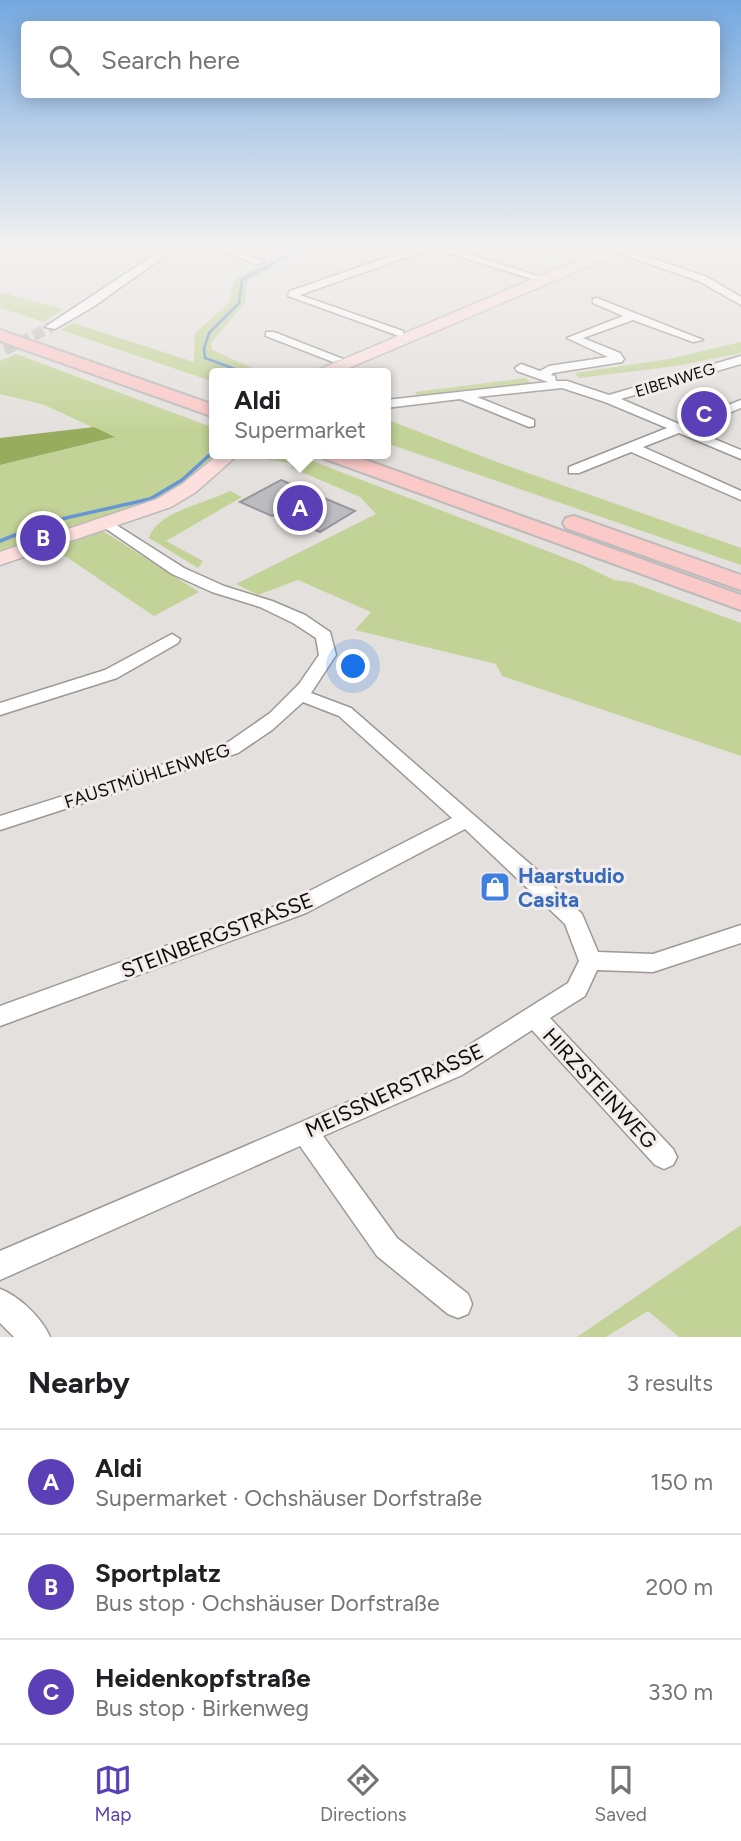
<!DOCTYPE html>
<meta charset="utf-8">
<style>
body{margin:0;font-family:Figtree,sans-serif;background:#f6f6f6;color:#202124}
.you{position:absolute;left:354px;top:667px;width:24px;height:24px;margin:-18px;border:5px solid #fff;border-radius:50%;background:#1a73e8;box-shadow:0 0 0 10px #1a73e833}
.badge{display:grid;place-items:center;width:46px;height:46px;border-radius:50%;background:#5b3fb7;color:#fff;font-size:23px;font-weight:700}
.pin{position:absolute;translate:-50% -50%;border:4px solid #fff;box-shadow:0 2px 7px #0006}
.popup{position:absolute;left:209px;top:368px;width:182px;height:91px;box-sizing:border-box;display:grid;place-content:center;border-radius:7px;background:#fff;filter:drop-shadow(0 2px 5px #0005);font-size:23px;white-space:nowrap;color:#757577}
.popup b{font-size:26px;color:#202124}
.popup::after{content:'';position:absolute;left:50%;top:100%;margin-left:-14px;border:14px solid transparent;border-top-color:#fff}
.list{margin:0;padding:0;list-style:none}
h2{display:flex;justify-content:space-between;align-items:center;height:91px;margin:0;padding:0 28px;font-size:30px}
h2 small{font-size:23px;font-weight:400;color:#757577}
.list li{display:grid;grid-template-columns:46px 1fr auto;gap:21px;align-items:center;box-sizing:border-box;height:105px;padding:0 28px;border-top:2px solid #e0e0e0}
.list b{display:block;font-size:26px;white-space:nowrap}
.list p{margin:0;font-size:23px;white-space:nowrap;color:#757577}
.list em{font-size:23px;font-style:normal;color:#757577}
.icon{flex:none;width:38px;height:38px;fill:none;stroke:currentColor;stroke-width:2;stroke-linecap:round;stroke-linejoin:round}
.map{position:relative;flex:none;width:741px;height:1337px;overflow:hidden}
.search{position:absolute;background:#fff;box-shadow:0 4px 18px #0003;left:21px;right:21px;top:21px;height:77px;display:flex;align-items:center;gap:18px;box-sizing:border-box;padding:0 24px;border-radius:7px;color:#757577;font-size:26px}
.sheet{height:406px;background:#fff}
nav{display:flex;justify-content:space-around;align-items:center;box-sizing:border-box;height:98px;border-top:2px solid #e0e0e0;background:#fff;font-size:19px;color:#757577}
nav a{display:grid;justify-items:center;gap:4px}
nav .on{color:#5b3fb7}
.map>svg:first-child{display:block}
.green{fill:#c3d397}
.forest{fill:#98ac5d}
.lines{fill:none;stroke-linecap:round;stroke-linejoin:round}
.stream-far1{stroke:#6796d4;stroke-width:2.5}
.stream{stroke:#6796d4;stroke-width:3.5}
.building{fill:#bcbbc0;stroke:#97969b;stroke-width:2}
.minor-tunnel{stroke:#c4c0be;stroke-width:11;stroke-dasharray:11 5;stroke-linecap:butt}
.minor-casing{stroke:#9c9895;stroke-width:3}
.major-casing{stroke:#bcbbbb;stroke-width:3}
.highway-casing{stroke:#bcbbbb;stroke-width:4}
.minor{fill:#fff;fill-rule:evenodd}
.major{fill:#fddfde;fill-rule:evenodd}
.highway{fill:#fbc9c8;fill-rule:evenodd}
.labels{text-anchor:middle;dominant-baseline:central;stroke-width:6;stroke-linejoin:round;paint-order:stroke}
.far-street-label{font-size:16px;fill:#0e0c0c;stroke:#f2edea}
.street-label{font-size:18px;fill:#0e0c0c;stroke:#f2edea}
.near-shop-label{font-size:21px;font-weight:bold;fill:#366cbe;stroke:#f2edea;text-anchor:start}
.near-street-label{font-size:21px;fill:#0e0c0c;stroke:#f2edea}
</style>
<div class="map">
<svg width="741" height="1337" viewBox="0 0 741 1337">
<rect width="100%" height="100%" fill="#e4e0dd"/>
<!-- green -->
<g class="green">
<polygon points="262,264 274,267 247,281 245,303 211,343 212,350 263,373 214,373 214,382 61,330 73,323 194,362 195,333 229,303 234,280"/>
<polygon points="0,292 63,309 44,322 0,308"/>
<polygon points="741,342 741,353 676,366 579,378 575,373 669,359"/>
<polygon points="16,354 214,428 216,454 178,487 148,504 0,551 0,465 114,437 42,404 0,394 0,361"/>
<polygon points="526,378 532,384 420,398 415,392"/>
<polygon points="386,419 494,461 741,548 741,565 386,443"/>
<polygon points="245,454 294,454 581,564 614,580 630,582 741,623 741,756 502,676 496,664 355,630 371,612 298,580 258,595 236,584 376,514 360,497 292,468 291,463 244,456"/>
<path d="M230,491l12,6 -76,44 37,20 -5,7 -49,-30c7,-26 58,-35 81,-47z"/>
<polygon points="103,531 199,592 154,616 53,548"/>
<polygon points="741,1225 741,1337 679,1337 648,1311 606,1337 577,1337"/>
</g>
<!-- forest -->
<polygon class="forest" points="94,427 115,437 0,465 0,438"/>
<g class="lines">
<!-- stream-far1 -->
<polyline class="stream-far1" points="246,373 205,358 204,349 209,333 239,303 242,280 306,245"/>
<!-- stream -->
<polyline class="stream" points="0,541 48,522 150,499 182,480 214,451"/>
</g>
<!-- building -->
<polygon class="building" points="281,480 355,511 320,532 278,513 272,516 240,502"/>
<g class="lines">
<!-- minor-tunnel -->
<polyline class="minor-tunnel" points="5,350 51,327"/>
<!-- minor casing -->
<g class="minor-casing">
<g id="minor">
<polygon points="169,245 180,245 93,307 55,329 45,327"/>
<polygon points="205,245 219,245 265,262 256,264"/>
<polygon points="423,245 440,245 544,278 535,280 432,248 300,295 403,331 403,335 399,336 288,296 290,291"/>
<polygon points="614,248 622,248 707,277 741,297 741,305 699,281 614,252"/>
<polygon points="597,298 703,340 693,342 633,320 583,338 620,353 624,359 622,362 553,373 551,375 555,376 556,381 567,381 609,395 741,356 741,364 621,399 679,424 741,400 741,408 690,429 741,450 741,459 679,433 643,447 741,491 741,500 631,452 579,473 569,473 569,467 667,428 605,402 562,388 477,397 534,420 534,426 529,427 460,399 386,408 386,400 548,382 517,371 515,368 521,364 540,371 549,366 608,357 567,338 623,316 593,303 593,299"/>
<polygon points="266,332 274,332 343,359 333,362 266,336"/>
<polygon points="107,519 184,568 224,586 272,601 305,615 330,632 336,655 311,693 351,708 537,870 582,914 598,952 653,954 741,925 741,943 653,972 597,970 585,996 550,1018 673,1149 677,1157 673,1165 664,1169 655,1165 532,1030 462,1075 323,1136 397,1238 468,1294 472,1304 468,1314 458,1318 448,1314 377,1256 300,1146 0,1280 0,1251 444,1061 568,983 579,961 565,924 465,829 306,913 0,1026 0,1006 290,901 452,818 339,716 303,702 272,730 238,753 0,830 0,816 224,745 270,713 299,684 319,655 316,638 293,623 260,607 212,592 172,574 102,526 100,523"/>
<polygon points="172,634 180,639 178,643 117,678 0,715 0,703 105,670"/>
<path d="M0,1289c19,7 42,29 50,48h-36l-14,-14z"/>
</g>
</g>
<!-- major casing -->
<g class="major-casing">
<g id="major">
<polygon points="622,245 639,245 337,373 316,373 318,370 540,276"/>
<polygon points="219,454 239,454 196,492 171,507 0,565 0,552 157,499 182,484"/>
</g>
</g>
<!-- highway casing -->
<g class="highway-casing">
<g id="highway">
<polygon points="0,330 214,405 214,417 0,341"/>
<polygon points="320,454 349,454 741,595 741,610 323,458"/>
<polygon points="574,516 741,575 741,590 566,528 563,523 566,518"/>
</g>
</g>
<!-- minor -->
<use href="#minor" class="minor"/>
<!-- major -->
<use href="#major" class="major"/>
<!-- highway -->
<use href="#highway" class="highway"/>
</g>
<!-- sky -->
<linearGradient id="sky" x2="0" y2="1"><stop stop-color="#74a8e0"/><stop offset="0.57" stop-color="#f3f1f0"/><stop offset="1" stop-color="#f3f1f0" stop-opacity="0"/></linearGradient>
<rect width="741" height="432" fill="url(#sky)"/>
<!-- icons -->
<defs>
<g id="shop-square" transform="scale(1.575)"><rect x="-9" y="-9" width="18" height="18" rx="4" fill="#3f7fe0" stroke="#f2edea"/><path d="M-5-2.5h2.3a2.7 3.5 0 0 1 5.4 0H5L5.5 6h-11ZM-1.5-2.5h3a1.5 2.3 0 0 0-3 0Z" fill="#fff"/></g>
</defs>
<g fill-rule="evenodd">
<use href="#shop-square" x="495" y="887"/>
</g>
<g class="labels">
<!-- far-street labels -->
<g class="far-street-label">
<text transform="translate(675 380) rotate(-17)">EIBENWEG</text>
</g>
<!-- street labels -->
<g class="street-label">
<text transform="translate(147 776) rotate(-18)">FAUSTMÜHLENWEG</text>
</g>
<!-- near-shop labels -->
<g class="near-shop-label">
<text x="518" y="875">Haarstudio<tspan x="518" dy="24">Casita</tspan></text>
</g>
<!-- near-street labels -->
<g class="near-street-label">
<text transform="translate(217 935) rotate(-21)">STEINBERGSTRASSE</text>
<text transform="translate(600 1088) rotate(47)">HIRZSTEINWEG</text>
<text transform="translate(394 1090) rotate(-25)">MEISSNERSTRASSE</text>
</g>
</g>
</svg>
<div class="you"></div>
<div class="pin badge" style="left:300px;top:508px">A</div>
<div class="popup"><b>Aldi</b>Supermarket</div>
<div class="pin badge" style="left:43px;top:538px">B</div>
<div class="pin badge" style="left:704px;top:414px">C</div>
<div class="search"><svg class="icon" aria-label="search" viewBox="0 0 24 24"><circle cx="10" cy="10" r="6"/><path d="M15 15l6 6"/></svg>Search here</div>
</div>
<section class="sheet">
<h2>Nearby<small>3 results</small></h2>
<ul class="list">
<li><span class="badge">A</span><div><b>Aldi</b><p>Supermarket · Ochshäuser Dorfstraße</p></div><em>150 m</em></li>
<li><span class="badge">B</span><div><b>Sportplatz</b><p>Bus stop · Ochshäuser Dorfstraße</p></div><em>200 m</em></li>
<li><span class="badge">C</span><div><b>Heidenkopfstraße</b><p>Bus stop · Birkenweg</p></div><em>330 m</em></li>
</ul>
</section>
<nav>
<a class="on"><svg class="icon" aria-label="map" viewBox="0 0 24 24"><path d="M3 6l6-2 6 2 6-2v14l-6 2-6-2-6 2zM9 4v14M15 6v14"/></svg>Map</a>
<a><svg class="icon" aria-label="directions" viewBox="0 0 24 24"><path d="M12 3l9 9-9 9-9-9zM9 14v-3h6M13 9l2 2-2 2"/></svg>Directions</a>
<a><svg class="icon" aria-label="saved" viewBox="0 0 24 24"><path d="M7 4h10v16l-5-4-5 4z"/></svg>Saved</a>
</nav>
